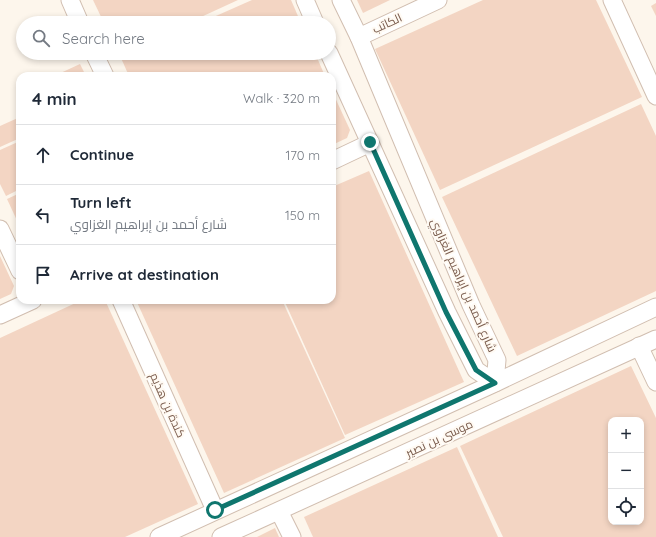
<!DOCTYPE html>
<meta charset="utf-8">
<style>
body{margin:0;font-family:Quicksand,Cairo,sans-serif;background:#f6f6f7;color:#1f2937}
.controls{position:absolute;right:12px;bottom:12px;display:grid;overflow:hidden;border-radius:8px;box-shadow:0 2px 6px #0003}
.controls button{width:36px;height:36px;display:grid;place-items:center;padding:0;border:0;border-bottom:1px solid #e0e1e3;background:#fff;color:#1f2937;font:20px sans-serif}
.stop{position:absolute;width:12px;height:12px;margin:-9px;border:3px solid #0f766e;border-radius:50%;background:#fff}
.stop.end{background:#0f766e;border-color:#fff;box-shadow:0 1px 4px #0008}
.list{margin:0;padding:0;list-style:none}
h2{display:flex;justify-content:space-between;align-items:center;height:52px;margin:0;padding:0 16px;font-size:17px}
h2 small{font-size:13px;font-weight:400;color:#747a83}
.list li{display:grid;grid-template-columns:26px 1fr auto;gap:12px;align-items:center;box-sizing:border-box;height:60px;padding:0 16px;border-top:1px solid #e0e1e3}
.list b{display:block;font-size:15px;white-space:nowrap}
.list p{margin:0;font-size:13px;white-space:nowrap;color:#747a83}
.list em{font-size:13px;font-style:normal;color:#747a83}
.icon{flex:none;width:22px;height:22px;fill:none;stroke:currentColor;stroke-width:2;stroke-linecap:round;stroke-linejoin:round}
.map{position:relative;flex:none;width:656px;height:537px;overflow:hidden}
.search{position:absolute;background:#fff;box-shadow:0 2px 6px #0003;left:16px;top:16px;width:320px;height:44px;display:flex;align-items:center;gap:10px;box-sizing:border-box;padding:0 14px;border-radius:22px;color:#747a83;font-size:15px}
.panel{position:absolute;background:#fff;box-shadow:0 2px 6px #0003;left:16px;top:72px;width:320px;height:232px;border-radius:12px}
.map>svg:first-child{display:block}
.building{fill:#f3d5c3;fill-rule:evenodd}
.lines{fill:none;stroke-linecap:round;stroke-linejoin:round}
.minor-casing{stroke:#d1beb0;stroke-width:19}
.minor{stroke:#fff;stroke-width:17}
.route{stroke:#0f766e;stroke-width:5}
.labels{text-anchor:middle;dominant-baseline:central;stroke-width:4;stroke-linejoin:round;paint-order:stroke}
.street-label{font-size:12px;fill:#7a5c4d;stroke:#fffaf3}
</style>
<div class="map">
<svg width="656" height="537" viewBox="0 0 656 537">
<rect width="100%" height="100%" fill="#fdf6ec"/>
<!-- building -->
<g class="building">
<polygon points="93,0 238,0 188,23 104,23"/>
<polygon points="252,0 291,0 301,23 200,23"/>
<polygon points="357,0 390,0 363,13"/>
<polygon points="483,0 596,0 642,97 440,190 375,49"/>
<polygon points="656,3 656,16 651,6"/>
<polygon points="132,53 315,53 325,76 129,76 121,58"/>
<polygon points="80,64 86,76 54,76"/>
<polygon points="332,91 350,130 347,138 332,145"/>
<polygon points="641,104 656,136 656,291 517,356 442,197"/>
<polygon points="20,117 20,138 0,147 0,126"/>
<polygon points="20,141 20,189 6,196 0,184 0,150"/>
<polygon points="369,171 464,382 345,435 284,300 332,300 332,187"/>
<polygon points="20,193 20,227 7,199"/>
<polygon points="0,256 14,286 11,294 0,299"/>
<polygon points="82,300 105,300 198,504 125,537 0,537 0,338"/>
<polygon points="136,300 282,300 345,438 224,493"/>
<path d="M631,366l25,52v119h-153l-43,-91zM611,420h30v102h-30z"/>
<polygon points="457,447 498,537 313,537 304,517"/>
<polygon points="275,528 279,537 257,537"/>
</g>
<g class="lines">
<!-- minor casing -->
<g class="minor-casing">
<g id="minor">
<polyline points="70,0 80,23"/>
<polyline points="305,0 315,23"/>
<polyline points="612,0 656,96"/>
<polyline points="359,37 438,0"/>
<polyline points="94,53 105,76"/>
<polyline points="329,53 447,312 476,370 495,383 497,360 471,305 359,37 341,0"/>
<polyline points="332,161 370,143"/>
<polyline points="0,229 20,271"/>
<polyline points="121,300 215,510"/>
<polyline points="0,315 33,300"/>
<polyline points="639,346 656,382"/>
<polyline points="279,511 292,537"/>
<polyline points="159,537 495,383 656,307"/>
<polyline points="221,537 656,339"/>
</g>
</g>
<!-- minor -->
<use href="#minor" class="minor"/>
</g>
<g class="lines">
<!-- route -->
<polyline class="route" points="215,510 495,383 476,370 446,312 370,142"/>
</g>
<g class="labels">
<!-- street labels -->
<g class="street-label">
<text transform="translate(387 23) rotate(-25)">الكاتب</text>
<text transform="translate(464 285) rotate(66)">شارع أحمد بن إبراهيم الغزاوي</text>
<text transform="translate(168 405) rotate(66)">كندة بن هذيم</text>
<text transform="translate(439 438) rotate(-25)">موسى بن نصير</text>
</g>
</g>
</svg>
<div class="controls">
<button>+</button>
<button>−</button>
<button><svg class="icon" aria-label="locate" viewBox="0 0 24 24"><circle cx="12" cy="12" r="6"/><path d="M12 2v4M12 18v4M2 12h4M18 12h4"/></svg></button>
</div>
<div class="stop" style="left:215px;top:510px"></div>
<div class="stop end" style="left:370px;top:142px"></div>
<div class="search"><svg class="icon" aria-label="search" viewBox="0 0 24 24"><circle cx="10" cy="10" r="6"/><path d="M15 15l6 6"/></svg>Search here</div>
<section class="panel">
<h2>4 min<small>Walk · 320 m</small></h2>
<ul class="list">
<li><svg class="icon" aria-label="ahead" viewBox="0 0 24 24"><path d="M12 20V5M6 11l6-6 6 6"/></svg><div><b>Continue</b></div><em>170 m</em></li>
<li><svg class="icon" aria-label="left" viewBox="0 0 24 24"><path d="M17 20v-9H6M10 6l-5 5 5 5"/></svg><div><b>Turn left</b><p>شارع أحمد بن إبراهيم الغزاوي</p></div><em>150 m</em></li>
<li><svg class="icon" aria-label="arrive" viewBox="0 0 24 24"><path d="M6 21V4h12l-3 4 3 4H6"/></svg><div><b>Arrive at destination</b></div></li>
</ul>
</section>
</div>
